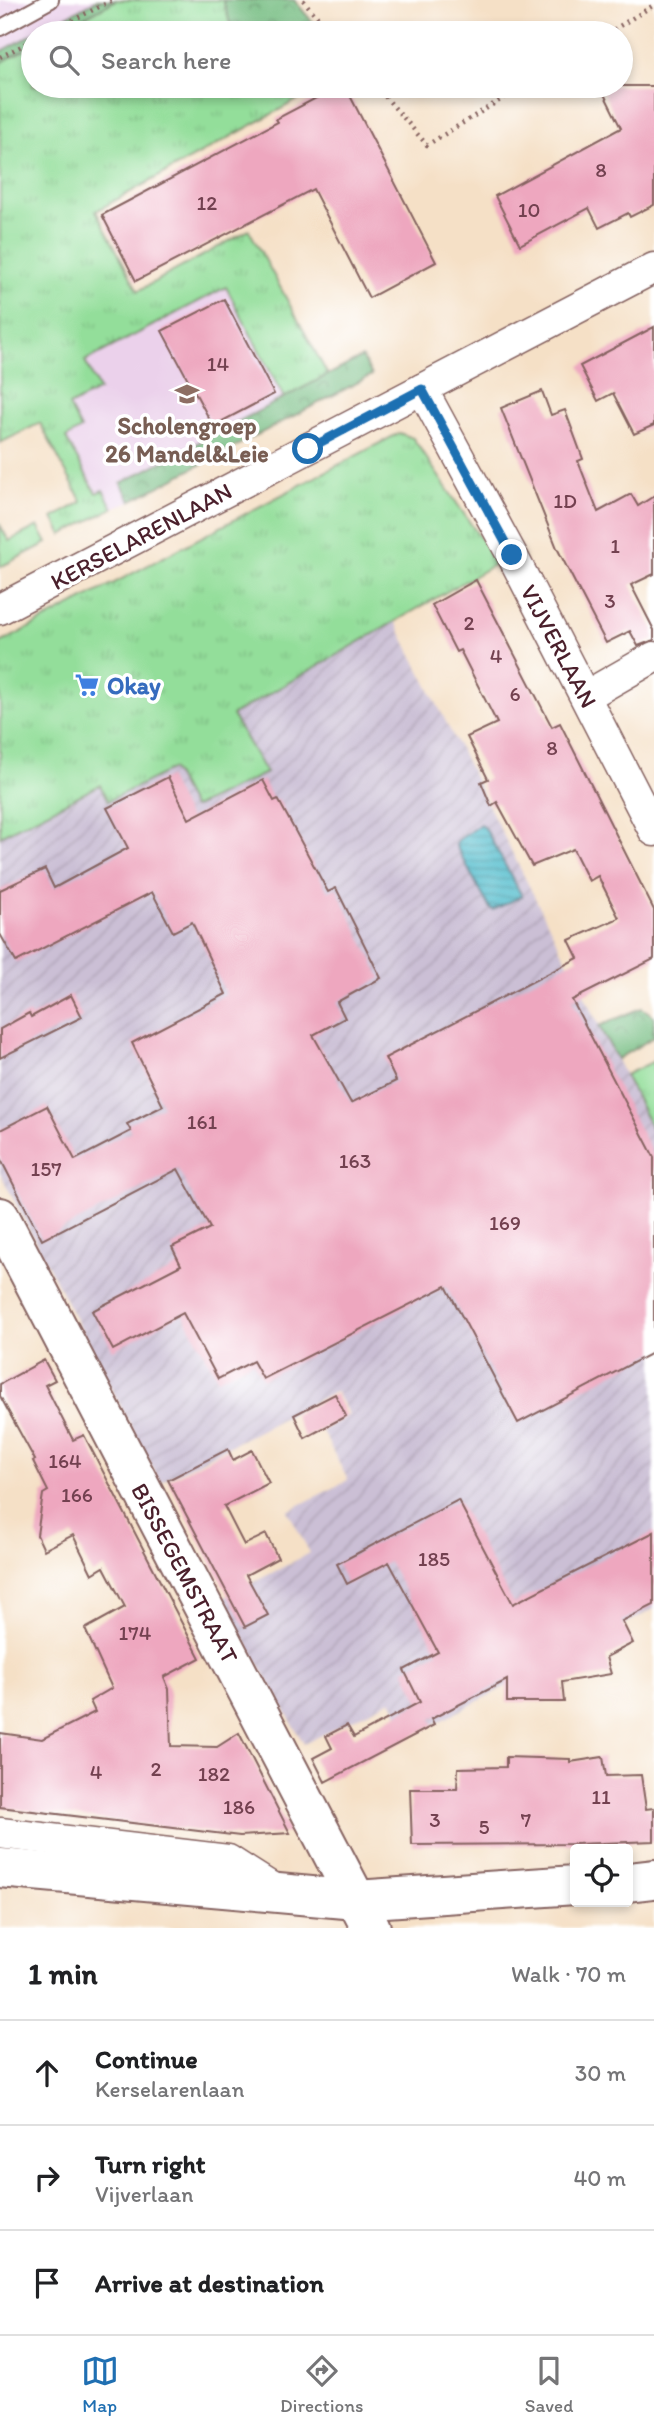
<!DOCTYPE html>
<meta charset="utf-8">
<style>
body{margin:0;font-family:Itim,sans-serif;background:#f6f6f6;color:#202124}
.controls{position:absolute;right:21px;bottom:21px;display:grid;overflow:hidden;border-radius:7px;box-shadow:0 4px 10px #0003}
.controls button{width:63px;height:63px;display:grid;place-items:center;padding:0;border:0;border-bottom:2px solid #e0e0e0;background:#fff;color:#202124;font:35px sans-serif}
.stop{position:absolute;width:21px;height:21px;margin:-16px;border:5px solid #1f6fb2;border-radius:50%;background:#fff}
.stop.end{background:#1f6fb2;border-color:#fff;box-shadow:0 2px 7px #0008}
.list{margin:0;padding:0;list-style:none}
h2{display:flex;justify-content:space-between;align-items:center;height:91px;margin:0;padding:0 28px;font-size:30px}
h2 small{font-size:23px;font-weight:400;color:#757577}
.list li{display:grid;grid-template-columns:46px 1fr auto;gap:21px;align-items:center;box-sizing:border-box;height:105px;padding:0 28px;border-top:2px solid #e0e0e0}
.list b{display:block;font-size:26px;white-space:nowrap}
.list p{margin:0;font-size:23px;white-space:nowrap;color:#757577}
.list em{font-size:23px;font-style:normal;color:#757577}
.icon{flex:none;width:38px;height:38px;fill:none;stroke:currentColor;stroke-width:2;stroke-linecap:round;stroke-linejoin:round}
.map{position:relative;flex:none;width:654px;height:1928px;overflow:hidden}
.search{position:absolute;background:#fff;box-shadow:0 4px 10px #0003;left:21px;right:21px;top:21px;height:77px;display:flex;align-items:center;gap:18px;box-sizing:border-box;padding:0 24px;border-radius:38px;color:#757577;font-size:26px}
.sheet{height:406px;background:#fff}
nav{display:flex;justify-content:space-around;align-items:center;box-sizing:border-box;height:98px;border-top:2px solid #e0e0e0;background:#fff;font-size:19px;color:#757577}
nav a{display:grid;justify-items:center;gap:4px}
nav .on{color:#1f6fb2}
.map>svg:first-child{display:block}
.built{fill:#ebd1eb}
.industrial{fill:url(#industrial-furrows)}
.grass{fill:url(#grass-tufts);stroke:#6e7e62;stroke-width:2}
.forest{fill:url(#forest-crowns);stroke:#606e56;stroke-width:2}
.water{fill:url(#water-rules);stroke:#4e6e7c;stroke-width:2}
.building{fill:#eea7bf}
.lines{fill:none;stroke-linecap:round;stroke-linejoin:round}
.lane-casing{stroke:#866361;stroke-width:18}
.street-casing{stroke:#866361;stroke-width:33}
.secondary-casing{stroke:#866361;stroke-width:42}
.path{stroke:#866361;stroke-width:4.5;stroke-dasharray:2 5;stroke-linecap:butt}
.lane{stroke:#fff;stroke-width:14}
.street{stroke:#fff;stroke-width:30}
.secondary{stroke:#fff;stroke-width:38}
.route{stroke:#1f6fb2;stroke-width:9}
.labels{text-anchor:middle;dominant-baseline:central;stroke-width:7;stroke-linejoin:round;paint-order:stroke}
.number-label{font-size:21px;fill:#734150}
.education-label{font-size:24px;font-weight:bold;fill:#785e54;stroke:#fff}
.street-label{font-size:24px;fill:#4a1f2b;stroke:#fff}
.shop-label{font-size:24px;font-weight:bold;fill:#366cbe;stroke:#fff;text-anchor:start}
</style>
<div class="map">
<svg width="654" height="1928" viewBox="0 0 654 1928">
<defs>
<pattern id="industrial-furrows" width="10" height="10" patternUnits="userSpaceOnUse" patternTransform="scale(1.75)"><rect width="10" height="10" fill="#cbbfd5"/><path d="M-1 1l2-2M0 10L10 0M9 11l2-2" fill="none" stroke="#b0a4b7"/></pattern>
<pattern id="grass-tufts" width="24" height="20" patternUnits="userSpaceOnUse" patternTransform="scale(1.75)"><rect width="24" height="20" fill="#93de9a"/><path d="M3 7l-1-3M5 7V3M7 7l1-3M15 17l-1-3M17 17v-4M19 17l1-3" fill="none" stroke="#80be85"/></pattern>
<pattern id="forest-crowns" width="20" height="18" patternUnits="userSpaceOnUse" patternTransform="scale(1.75)"><rect width="20" height="18" fill="#76bd82"/><path d="M2 6a3 3 0 1 1 6 0M12 15a3 3 0 1 1 6 0" fill="none" stroke="#63996b"/></pattern>
<pattern id="water-rules" width="6" height="5" patternUnits="userSpaceOnUse" patternTransform="scale(1.75)"><rect width="6" height="5" fill="#53bece"/><path d="M0 2.5h6" fill="none" stroke="#479aa7"/></pattern>
</defs>
<rect width="100%" height="100%" fill="#fff"/>
<filter id="ink" filterUnits="userSpaceOnUse"><feTurbulence type="fractalNoise" baseFrequency=".0143" numOctaves="2"/><feDisplacementMap in="SourceGraphic" scale="14" xChannelSelector="R" yChannelSelector="G"/><feConvolveMatrix kernelMatrix="1 2 1 2 8 2 1 2 1" color-interpolation-filters="sRGB"/></filter>
<filter id="wash" filterUnits="userSpaceOnUse"><feTurbulence type="fractalNoise" baseFrequency=".00686" numOctaves="4" result="noise"/><feDisplacementMap in="SourceGraphic" scale="28" xChannelSelector="R" yChannelSelector="G"/><feGaussianBlur stdDeviation="1.57" result="paint"/><feColorMatrix in="noise" values="0 0 0 0 0 0 0 0 0 0 0 0 0 0 0 0 0 1.4 0 .05"/><feComposite in="paint" operator="in"/></filter>
<g filter="url(#wash)">
<rect width="100%" height="100%" fill="#f5e0c6"/>
<!-- built -->
<g class="built">
<polygon points="0,0 97,0 0,52"/>
<polygon points="226,287 284,398 122,483 131,501 113,508 103,490 96,494 66,437 81,429 69,406 84,361"/>
</g>
<!-- industrial -->
<polygon class="industrial" points="395,621 654,1133 654,1609 410,1737 391,1700 304,1744 222,1599 310,1553 288,1511 348,1480 322,1431 349,1415 335,1391 160,1482 0,1173 0,836 100,785 108,800 172,768 265,773 231,716"/>
<!-- grass -->
<g class="grass">
<polygon points="116,0 223,0 233,33 55,33"/>
<polygon points="33,45 33,86 256,86 260,91 299,99 96,211 138,291 249,230 328,375 284,398 226,287 85,361 99,390 69,406 81,429 66,438 96,493 103,490 113,508 62,535 53,518 82,502 40,423 0,443 0,63"/>
<polygon points="399,433 413,438 497,563 232,715 266,773 193,808 172,769 108,801 100,785 0,836 0,643"/>
<polygon points="0,525 9,541 38,526 47,543 0,567"/>
<polygon points="654,1061 654,1133 625,1075"/>
</g>
<!-- forest -->
<g class="forest">
<polygon points="97,0 116,0 55,33 35,33"/>
<polygon points="223,0 294,0 322,33 233,33"/>
<polygon points="33,34 33,45 0,63 0,52"/>
<polygon points="256,86 320,86 299,99 260,91"/>
<polygon points="362,357 372,375 131,501 121,483"/>
<polygon points="642,1008 654,1016 654,1037 617,1059 599,1026"/>
</g>
<!-- water -->
<polygon class="water" points="480,824 485,828 522,896 493,910 489,907 456,846 457,841"/>
<g id="blocks">
<!-- building -->
<g class="building">
<polygon points="339,86 345,86 436,262 369,298 313,189 136,281 102,215 278,122 276,119"/>
<polygon points="600,86 654,86 654,205 630,217 628,213 599,228 589,208 520,245 495,196 621,128"/>
<polygon points="224,299 274,394 213,426 162,331"/>
<polygon points="654,327 654,425 634,434 613,393 598,401 580,366"/>
<polygon points="542,391 551,415 565,410 583,459 578,461 598,512 631,494 638,506 654,496 654,574 631,585 654,630 654,640 638,646 630,631 606,643 557,548 501,408"/>
<polygon points="476,580 552,727 560,723 654,910 654,959 572,1000 654,1157 654,1352 518,1423 446,1286 263,1379 253,1361 218,1379 183,1313 113,1350 92,1311 181,1265 172,1247 210,1228 178,1169 42,1240 0,1158 0,1130 47,1106 75,1160 131,1131 127,1124 163,1106 132,1043 226,994 192,922 173,932 152,892 16,962 0,934 0,890 45,869 54,888 128,848 107,808 168,777 189,819 263,780 274,801 278,799 328,892 336,888 381,978 337,1002 345,1018 313,1035 351,1103 396,1081 385,1058 578,958 569,940 619,918 598,876 589,881 573,849 532,866 497,802 491,806 481,782 488,779 467,737 497,723 460,650 456,652 432,605"/>
<polygon points="71,995 82,1017 0,1058 0,1029 29,1013 31,1017"/>
<polygon points="44,1360 55,1380 45,1385 73,1440 84,1435 200,1658 164,1677 169,1689 171,1746 217,1747 239,1733 290,1833 240,1836 0,1807 0,1733 42,1739 95,1712 90,1701 112,1688 85,1629 125,1607 104,1567 92,1574 73,1535 44,1550 37,1535 43,1494 48,1491 33,1461 35,1460 0,1396 0,1384"/>
<polygon points="335,1394 346,1416 305,1438 294,1415"/>
<polygon points="228,1449 233,1460 252,1450 269,1483 224,1506 244,1545 266,1534 278,1558 246,1575 268,1615 245,1627 168,1480"/>
<polygon points="458,1500 513,1604 654,1532 654,1605 622,1621 633,1643 606,1657 611,1674 562,1682 564,1702 507,1702 507,1680 431,1719 434,1725 325,1782 313,1758 332,1748 326,1736 347,1725 354,1737 420,1702 404,1670 438,1652 389,1562 347,1584 337,1564"/>
<polygon points="506,1757 570,1759 570,1762 603,1757 606,1776 641,1775 646,1809 654,1808 654,1841 575,1844 412,1845 410,1789 457,1789 458,1768 506,1767"/>
</g>
</g>
</g>
<g filter="url(#ink)">
<use href="#blocks" fill-opacity="0" stroke="#866361" stroke-width="2"/>
<g class="lines">
<!-- lane casing -->
<g class="lane-casing">
<polyline id="lane" points="0,28 51,0"/>
</g>
<!-- street casing -->
<g class="street-casing">
<g id="street">
<polyline points="422,389 512,555 654,831"/>
<polyline points="0,609 654,268"/>
<polyline points="586,696 654,657"/>
<polyline points="0,1833 228,1860 278,1892"/>
</g>
</g>
<!-- secondary casing -->
<g class="secondary-casing">
<g id="secondary">
<polyline points="0,1217 371,1928"/>
<polyline points="0,1868 356,1900 575,1885"/>
<polyline points="628,1882 654,1879"/>
</g>
</g>
<!-- path -->
<g class="path">
<polyline points="303,0 331,33"/>
<polyline points="47,33 113,0"/>
<polyline points="608,33 654,5"/>
<polyline points="0,57 33,40"/>
<polyline points="376,86 427,145 523,86"/>
</g>
<!-- lane -->
<use href="#lane" class="lane"/>
<!-- street -->
<use href="#street" class="street"/>
<!-- secondary -->
<use href="#secondary" class="secondary"/>
</g>
</g>
<g class="lines" filter="url(#ink)">
<!-- route -->
<polyline class="route" points="308,449 422,389 512,555"/>
</g>
<!-- icons -->
<defs>
<g id="school-bare" transform="scale(1.89)"><path d="M0-5L7-2L0 1L-7-2ZM-4 1L0 2.5L4 1V4Q0 6-4 4Z" fill="#8d6e63" stroke="#fff" stroke-width="2.5" paint-order="stroke"/></g>
<g id="supermarket-bare" transform="scale(1.89)"><path d="M-6-5.5h2.5l.6 2H6L4.5 2H-2.5L-4.4-4H-6ZM-1.5 3.2a1.3 1.3 0 1 0 .1 0ZM3 3.2a1.3 1.3 0 1 0 .1 0Z" fill="#3f7fe0" stroke="#fff" stroke-width="2.5" paint-order="stroke"/></g>
</defs>
<g fill-rule="evenodd">
<use href="#school-bare" x="187" y="394"/>
<use href="#supermarket-bare" x="87" y="685"/>
</g>
<g class="labels">
<!-- number labels -->
<g class="number-label">
<text x="601" y="169">8</text>
<text x="207" y="202">12</text>
<text x="529" y="209">10</text>
<text x="218" y="363">14</text>
<text x="565" y="500">1D</text>
<text x="615" y="545">1</text>
<text x="610" y="600">3</text>
<text x="469" y="622">2</text>
<text x="496" y="655">4</text>
<text x="515" y="693">6</text>
<text x="552" y="747">8</text>
<text x="202" y="1121">161</text>
<text x="355" y="1160">163</text>
<text x="46" y="1168">157</text>
<text x="505" y="1222">169</text>
<text x="65" y="1460">164</text>
<text x="77" y="1494">166</text>
<text x="434" y="1558">185</text>
<text x="135" y="1632">174</text>
<text x="156" y="1768">2</text>
<text x="96" y="1771">4</text>
<text x="214" y="1773">182</text>
<text x="601" y="1796">11</text>
<text x="239" y="1806">186</text>
<text x="435" y="1819">3</text>
<text x="526" y="1819">7</text>
<text x="484" y="1826">5</text>
</g>
<!-- education labels -->
<g class="education-label">
<text x="187" y="425">Scholengroep<tspan x="187" dy="28">26 Mandel&amp;Leie</tspan></text>
</g>
<!-- street labels -->
<g class="street-label">
<text transform="translate(141 536) rotate(-28)">KERSELARENLAAN</text>
<text transform="translate(559 646) rotate(62)">VIJVERLAAN</text>
<text transform="translate(185 1573) rotate(62)">BISSEGEMSTRAAT</text>
</g>
<!-- shop labels -->
<g class="shop-label">
<text x="107" y="685">Okay</text>
</g>
</g>
</svg>
<div class="controls">
<button><svg class="icon" aria-label="locate" viewBox="0 0 24 24"><circle cx="12" cy="12" r="6"/><path d="M12 2v4M12 18v4M2 12h4M18 12h4"/></svg></button>
</div>
<div class="stop" style="left:308px;top:449px"></div>
<div class="stop end" style="left:512px;top:555px"></div>
<div class="search"><svg class="icon" aria-label="search" viewBox="0 0 24 24"><circle cx="10" cy="10" r="6"/><path d="M15 15l6 6"/></svg>Search here</div>
</div>
<section class="sheet">
<h2>1 min<small>Walk · 70 m</small></h2>
<ul class="list">
<li><svg class="icon" aria-label="ahead" viewBox="0 0 24 24"><path d="M12 20V5M6 11l6-6 6 6"/></svg><div><b>Continue</b><p>Kerselarenlaan</p></div><em>30 m</em></li>
<li><svg class="icon" aria-label="right" viewBox="0 0 24 24"><path d="M7 20v-9h11M14 6l5 5-5 5"/></svg><div><b>Turn right</b><p>Vijverlaan</p></div><em>40 m</em></li>
<li><svg class="icon" aria-label="arrive" viewBox="0 0 24 24"><path d="M6 21V4h12l-3 4 3 4H6"/></svg><div><b>Arrive at destination</b></div></li>
</ul>
</section>
<nav>
<a class="on"><svg class="icon" aria-label="map" viewBox="0 0 24 24"><path d="M3 6l6-2 6 2 6-2v14l-6 2-6-2-6 2zM9 4v14M15 6v14"/></svg>Map</a>
<a><svg class="icon" aria-label="directions" viewBox="0 0 24 24"><path d="M12 3l9 9-9 9-9-9zM9 14v-3h6M13 9l2 2-2 2"/></svg>Directions</a>
<a><svg class="icon" aria-label="saved" viewBox="0 0 24 24"><path d="M7 4h10v16l-5-4-5 4z"/></svg>Saved</a>
</nav>
